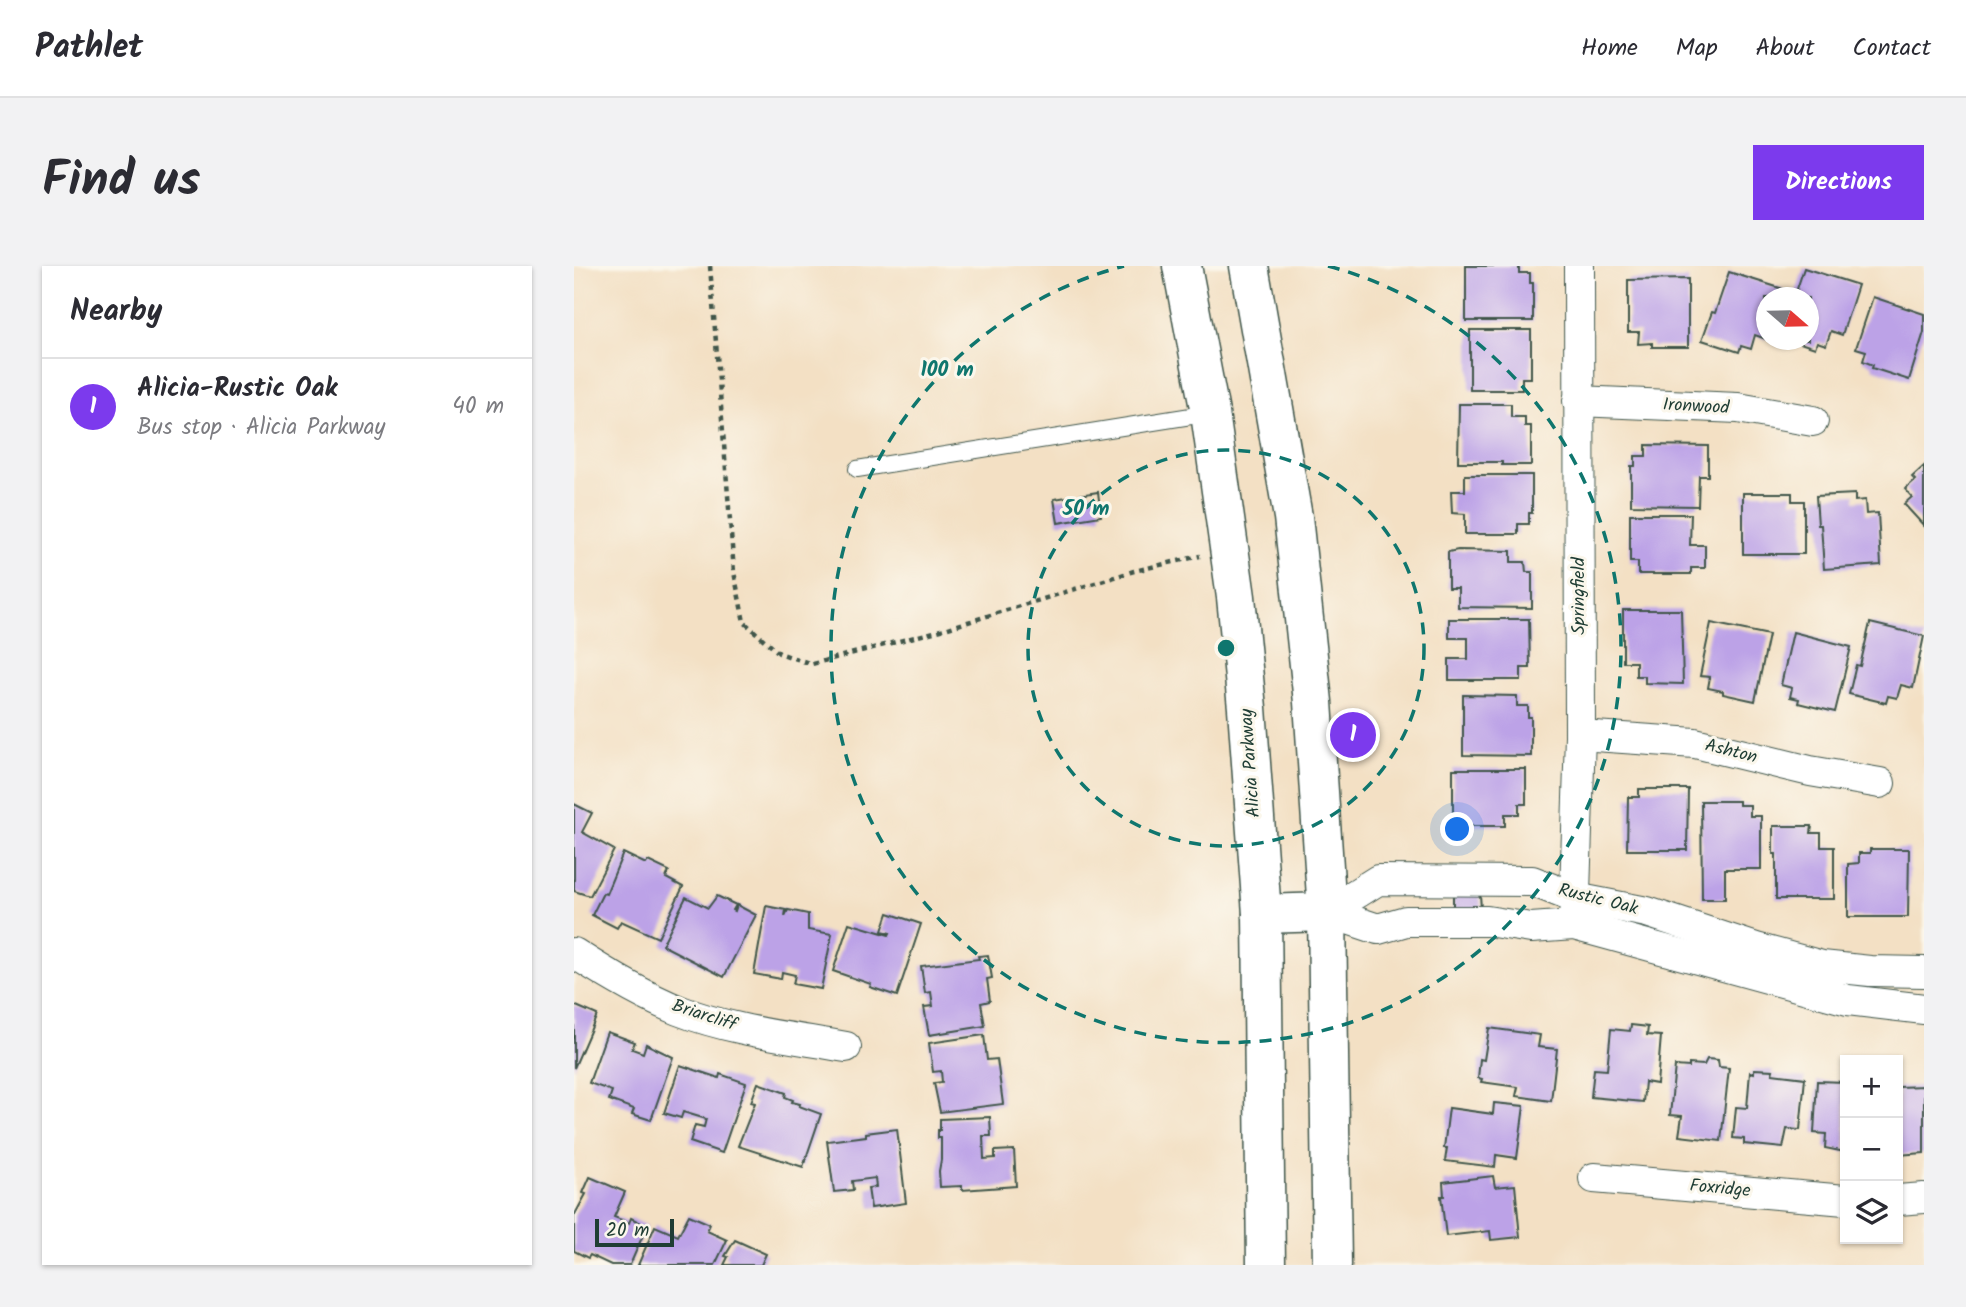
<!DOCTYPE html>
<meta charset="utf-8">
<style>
body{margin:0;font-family:Kalam,sans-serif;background:#f2f2f3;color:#2b2b33}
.controls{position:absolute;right:21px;bottom:21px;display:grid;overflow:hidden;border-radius:0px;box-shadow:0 2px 5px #0004}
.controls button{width:63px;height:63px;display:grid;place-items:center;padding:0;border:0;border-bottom:2px solid #e1e1e2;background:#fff;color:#2b2b33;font:35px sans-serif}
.compass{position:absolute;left:1182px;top:21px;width:63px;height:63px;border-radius:50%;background:#fff;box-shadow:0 2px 5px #0004;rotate:110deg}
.scale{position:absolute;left:21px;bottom:18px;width:79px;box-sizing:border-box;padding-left:7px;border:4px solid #1f3d34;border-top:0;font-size:19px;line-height:24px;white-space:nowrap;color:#1f3d34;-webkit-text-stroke:5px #fbf7ec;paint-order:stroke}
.you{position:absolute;left:884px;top:564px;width:24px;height:24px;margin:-18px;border:5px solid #fff;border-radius:50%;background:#1a73e8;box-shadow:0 0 0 10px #1a73e833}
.badge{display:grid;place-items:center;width:46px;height:46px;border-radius:50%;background:#7c3aed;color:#fff;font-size:23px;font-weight:700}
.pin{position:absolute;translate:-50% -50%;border:4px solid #fff;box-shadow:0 2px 7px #0006}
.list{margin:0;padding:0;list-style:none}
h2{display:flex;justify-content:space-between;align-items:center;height:91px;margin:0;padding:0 28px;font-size:30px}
h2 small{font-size:23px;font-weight:400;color:#7c7c81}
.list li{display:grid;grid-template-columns:46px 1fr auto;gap:21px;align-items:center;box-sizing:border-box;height:98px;padding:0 28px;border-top:2px solid #e1e1e2}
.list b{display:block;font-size:26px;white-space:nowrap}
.list p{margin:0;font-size:23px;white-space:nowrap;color:#7c7c81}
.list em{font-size:23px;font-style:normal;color:#7c7c81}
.icon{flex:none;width:38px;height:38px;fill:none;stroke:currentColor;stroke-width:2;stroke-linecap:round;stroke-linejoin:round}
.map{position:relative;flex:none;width:1350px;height:999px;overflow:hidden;border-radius:0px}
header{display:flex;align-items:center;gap:42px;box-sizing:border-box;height:98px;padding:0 35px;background:#fff;border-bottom:2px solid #e1e1e2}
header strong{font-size:33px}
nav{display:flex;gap:38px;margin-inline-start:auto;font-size:24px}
.intro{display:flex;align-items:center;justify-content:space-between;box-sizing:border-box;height:168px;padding:0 42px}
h1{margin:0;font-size:49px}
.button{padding:18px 32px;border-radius:0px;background:#7c3aed;color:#fff;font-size:24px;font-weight:700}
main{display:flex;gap:42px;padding:0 42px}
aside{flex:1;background:#fff;border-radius:0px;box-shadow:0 2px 5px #0004}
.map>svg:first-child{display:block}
.building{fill:#bca2e7}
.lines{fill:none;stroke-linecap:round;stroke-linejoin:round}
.lane-casing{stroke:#3f554a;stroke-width:18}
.street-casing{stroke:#3f554a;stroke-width:32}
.primary-casing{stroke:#3f554a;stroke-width:41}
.path{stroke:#3f554a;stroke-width:4.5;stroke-dasharray:5 5;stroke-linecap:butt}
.lane{stroke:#fff;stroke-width:16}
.street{stroke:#fff;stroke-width:30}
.primary{stroke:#fff;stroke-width:38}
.ring{fill:none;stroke:#0f766e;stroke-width:3.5;stroke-dasharray:12 9}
.labels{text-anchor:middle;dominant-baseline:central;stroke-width:6;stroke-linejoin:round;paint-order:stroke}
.street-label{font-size:18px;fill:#1f3d34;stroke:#fbf7ec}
.centre{fill:#0f766e;stroke:#fbf7ec;stroke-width:3.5}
.ring-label{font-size:21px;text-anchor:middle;font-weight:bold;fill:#0f766e;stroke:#fbf7ec;stroke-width:6;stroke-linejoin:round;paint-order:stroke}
</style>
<header>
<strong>Pathlet</strong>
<nav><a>Home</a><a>Map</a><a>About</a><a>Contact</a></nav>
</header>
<div class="intro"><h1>Find us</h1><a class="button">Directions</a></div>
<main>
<aside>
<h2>Nearby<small></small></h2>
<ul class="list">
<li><span class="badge">1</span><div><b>Alicia-Rustic Oak</b><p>Bus stop · Alicia Parkway</p></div><em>40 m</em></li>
</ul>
</aside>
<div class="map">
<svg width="1350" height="999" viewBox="0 0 1350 999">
<rect width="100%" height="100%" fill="#fbf7ec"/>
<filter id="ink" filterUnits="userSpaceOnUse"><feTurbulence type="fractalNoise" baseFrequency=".0143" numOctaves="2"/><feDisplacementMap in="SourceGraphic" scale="14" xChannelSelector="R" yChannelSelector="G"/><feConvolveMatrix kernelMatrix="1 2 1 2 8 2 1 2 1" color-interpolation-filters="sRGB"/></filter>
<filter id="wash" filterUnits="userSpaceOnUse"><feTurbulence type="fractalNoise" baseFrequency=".00686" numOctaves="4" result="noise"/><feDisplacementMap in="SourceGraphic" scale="28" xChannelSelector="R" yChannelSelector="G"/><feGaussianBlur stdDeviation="1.57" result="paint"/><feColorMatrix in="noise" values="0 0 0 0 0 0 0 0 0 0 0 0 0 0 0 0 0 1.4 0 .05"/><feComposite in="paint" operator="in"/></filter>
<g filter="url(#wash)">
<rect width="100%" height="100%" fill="#f3e0c4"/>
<g id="blocks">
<!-- building -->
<g class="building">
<polygon points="892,0 945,0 945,7 956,7 956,17 959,17 959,55 892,55"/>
<polygon points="1230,2 1284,19 1268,69 1257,65 1252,79 1243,76 1241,82 1217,74 1234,74 1234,32 1220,32"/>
<polygon points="1155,6 1209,23 1206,32 1192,32 1192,73 1181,69 1177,83 1167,80 1165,86 1128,74 1138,46 1141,47"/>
<polygon points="1114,13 1114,81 1078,81 1078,77 1064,78 1065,66 1054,66 1054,14"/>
<polygon points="1299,31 1350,48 1350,66 1335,114 1298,102 1299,99 1289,95 1292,85 1282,82"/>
<polygon points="896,64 957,64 957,112 948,112 948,124 896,124"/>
<polygon points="885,138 937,138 937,151 951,151 951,160 957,160 957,199 928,199 928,196 884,196"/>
<polygon points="1072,179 1134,180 1134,210 1125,210 1124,240 1057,239 1057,200 1061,200 1061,190 1072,190"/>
<polygon points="1350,200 1350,260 1330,238 1338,231 1331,223 1341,214 1338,211"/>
<polygon points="891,209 958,209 958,247 955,247 955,258 944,258 944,268 891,268 891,248 878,247 877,225 891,225"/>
<polygon points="524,226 527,250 484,257 480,233"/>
<polygon points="1169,227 1218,227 1218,235 1230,235 1230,288 1169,288"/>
<polygon points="1281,228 1281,235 1291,234 1292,248 1304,247 1307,299 1250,303 1247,259 1244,259 1242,230"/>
<polygon points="1056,248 1117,248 1116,279 1131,279 1131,302 1117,302 1117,308 1064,308 1064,296 1056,296"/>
<polygon points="884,284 937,285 937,296 951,296 952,306 958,306 958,342 884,341 884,322 874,322 874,286"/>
<polygon points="1049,344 1107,344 1109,418 1071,417 1071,410 1062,410 1062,396 1049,396"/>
<polygon points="875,353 955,353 956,402 947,402 947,414 875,414 875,393 894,393 894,372 875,372"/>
<polygon points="1137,357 1195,369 1181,435 1149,428 1149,425 1134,422 1136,411 1126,410"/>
<polygon points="1296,357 1350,370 1339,422 1327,419 1323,432 1314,430 1312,437 1275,428 1282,399 1286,400"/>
<polygon points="1219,366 1277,381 1261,446 1224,437 1225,433 1216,431 1218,422 1207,419"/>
<polygon points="889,429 943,430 943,440 954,440 954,451 957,451 957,490 889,489"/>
<polygon points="879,503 952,503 952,538 945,538 945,548 931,548 931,560 879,560"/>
<polygon points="1065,523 1114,523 1113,584 1053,584 1054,531 1065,531"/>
<polygon points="1127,535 1165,535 1165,539 1176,539 1176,550 1187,550 1187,603 1151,603 1151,633 1128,633"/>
<polygon points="0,538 18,547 8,566 40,584 16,630 0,625"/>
<polygon points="1199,560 1238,560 1237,567 1247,567 1247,581 1260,581 1260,633 1202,633 1202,588 1199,588"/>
<polygon points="1296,583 1335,583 1334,651 1274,651 1274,598 1285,597 1285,587 1296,587"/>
<polygon points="49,587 72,598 74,595 95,605 92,612 109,621 84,672 47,655 43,662 18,649 29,627 32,628"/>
<polygon points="906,628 907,643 879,644 879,629"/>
<polygon points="143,630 162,639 159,644 161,645 163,639 182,649 150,711 88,679 112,631 134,642"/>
<polygon points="192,640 212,644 211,650 214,644 234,648 234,664 258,668 247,723 219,718 221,709 208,706 207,713 180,708"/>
<polygon points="314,647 347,658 323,730 296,721 297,718 259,705 275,657 315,669 316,667 308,665"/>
<polygon points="414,689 418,712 413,713 416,735 407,737 411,760 355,769 350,741 359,740 357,726 351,727 347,700 405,693 404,690"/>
<polygon points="0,739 23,749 0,802"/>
<polygon points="1057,759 1074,761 1073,769 1087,770 1083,818 1071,816 1069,836 1017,831 1020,803 1033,804 1037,763 1056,765"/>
<polygon points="915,762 966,769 964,781 983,783 977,835 942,830 944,821 907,816 908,813 904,812 906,793 910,794"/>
<polygon points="33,766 61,776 58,783 69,787 72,778 99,791 77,854 58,848 60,843 35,834 38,825 15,817"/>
<polygon points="410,769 413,794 423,793 429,838 366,846 360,817 368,816 367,805 359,806 355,777"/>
<polygon points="1133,793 1144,794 1145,801 1155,802 1147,875 1105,870 1108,850 1096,849 1101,800 1115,801 1115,798 1130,799"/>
<polygon points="106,799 145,812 146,808 172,817 148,887 116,876 121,859 130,861 132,853 109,846 107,852 90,847"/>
<polygon points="1180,803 1199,804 1198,808 1231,812 1226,864 1213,863 1209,882 1170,878 1170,873 1159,872 1162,841 1173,842 1176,806 1180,807"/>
<polygon points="1243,815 1271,816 1271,886 1251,882 1252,868 1240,867"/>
<polygon points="184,817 212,827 211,831 219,834 218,836 226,838 225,840 247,848 229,901 164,880 181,837 177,836"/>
<polygon points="1350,820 1350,887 1324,889 1324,821"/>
<polygon points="920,837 950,840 943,892 922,889 921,901 871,895 873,882 870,882 875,842 919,848"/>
<polygon points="416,851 417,870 409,870 410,893 421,892 421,885 440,884 442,920 388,924 388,920 366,921 365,905 367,894 367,872 364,872 364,864 366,864 366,853"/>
<polygon points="323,863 332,937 297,942 294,922 302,921 301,912 278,915 279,924 260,926 253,875 292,870 292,867"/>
<polygon points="919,910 921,921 941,919 946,971 917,974 916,965 872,970 867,930 870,930 869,916"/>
<polygon points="16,911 51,926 40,951 55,957 57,952 73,960 56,999 37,999 16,989 14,992 0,985 0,950 12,928 9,927"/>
<polygon points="115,949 136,958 133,965 153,974 141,999 64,999 81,960 104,970"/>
<polygon points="161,974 192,988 187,999 150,999 154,991 151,990"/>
</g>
</g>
</g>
<g filter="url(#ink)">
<use href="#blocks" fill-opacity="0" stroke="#3f554a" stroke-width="2"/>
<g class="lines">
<!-- lane casing -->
<g class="lane-casing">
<polyline id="lane" points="283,203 636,147"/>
</g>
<!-- street casing -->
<g class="street-casing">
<g id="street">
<polyline points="1004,135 1164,142 1239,155"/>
<polyline points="1006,469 1121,477 1236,505 1306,517"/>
<polyline points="753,646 804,614 958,615 1001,632 1073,646 1182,682 1248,700 1296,705 1350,706"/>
<polyline points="753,646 804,663 832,655 913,655 957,662 1000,659 1274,734 1350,743"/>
<polyline points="1000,659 1006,469 1005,0"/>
<path d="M0,687c34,22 67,42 104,57 54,21 112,27 168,37"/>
<polyline points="1020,912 1271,934"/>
<polyline points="1324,934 1350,932"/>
</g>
</g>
<!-- primary casing -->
<g class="primary-casing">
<g id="primary">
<polyline points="608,0 636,147 662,331 673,442 688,648 692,999"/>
<polyline points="675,0 719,251 739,436 753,646 758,999"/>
<polyline points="688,648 753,646"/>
</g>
</g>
<!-- path -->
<polyline class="path" points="136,0 160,306 170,356 205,387 238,398 371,363 560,305 626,290"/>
<!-- lane -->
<use href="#lane" class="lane"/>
<!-- street -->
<use href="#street" class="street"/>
<!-- primary -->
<use href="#primary" class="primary"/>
</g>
</g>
<!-- distance rings -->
<g class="ring">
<circle cx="652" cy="382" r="198"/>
<path d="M754 0A395 395 0 1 1 550 0"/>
</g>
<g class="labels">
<!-- street labels -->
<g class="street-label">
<text transform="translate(1122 141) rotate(3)">Ironwood</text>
<text transform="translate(1005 330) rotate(-90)">Springfield</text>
<text transform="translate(1157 486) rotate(14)">Ashton</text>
<text transform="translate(677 497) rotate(-94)">Alicia Parkway</text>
<text transform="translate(1024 634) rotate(14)">Rustic Oak</text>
<text transform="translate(130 750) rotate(18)">Briarcliff</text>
<text transform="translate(1146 923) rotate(5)">Foxridge</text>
</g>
</g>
<circle cx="652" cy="382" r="10" class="centre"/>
<g class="ring-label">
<text x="373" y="110">100 m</text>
<text x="512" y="249">50 m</text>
</g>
</svg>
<div class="controls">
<button>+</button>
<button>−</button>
<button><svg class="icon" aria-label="layers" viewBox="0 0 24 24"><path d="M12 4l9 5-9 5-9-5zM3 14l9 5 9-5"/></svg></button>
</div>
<svg class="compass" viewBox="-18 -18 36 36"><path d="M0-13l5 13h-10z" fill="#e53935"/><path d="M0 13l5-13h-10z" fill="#7c7c81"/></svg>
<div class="scale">20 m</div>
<div class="you"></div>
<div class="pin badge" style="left:779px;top:469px">1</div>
</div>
</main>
